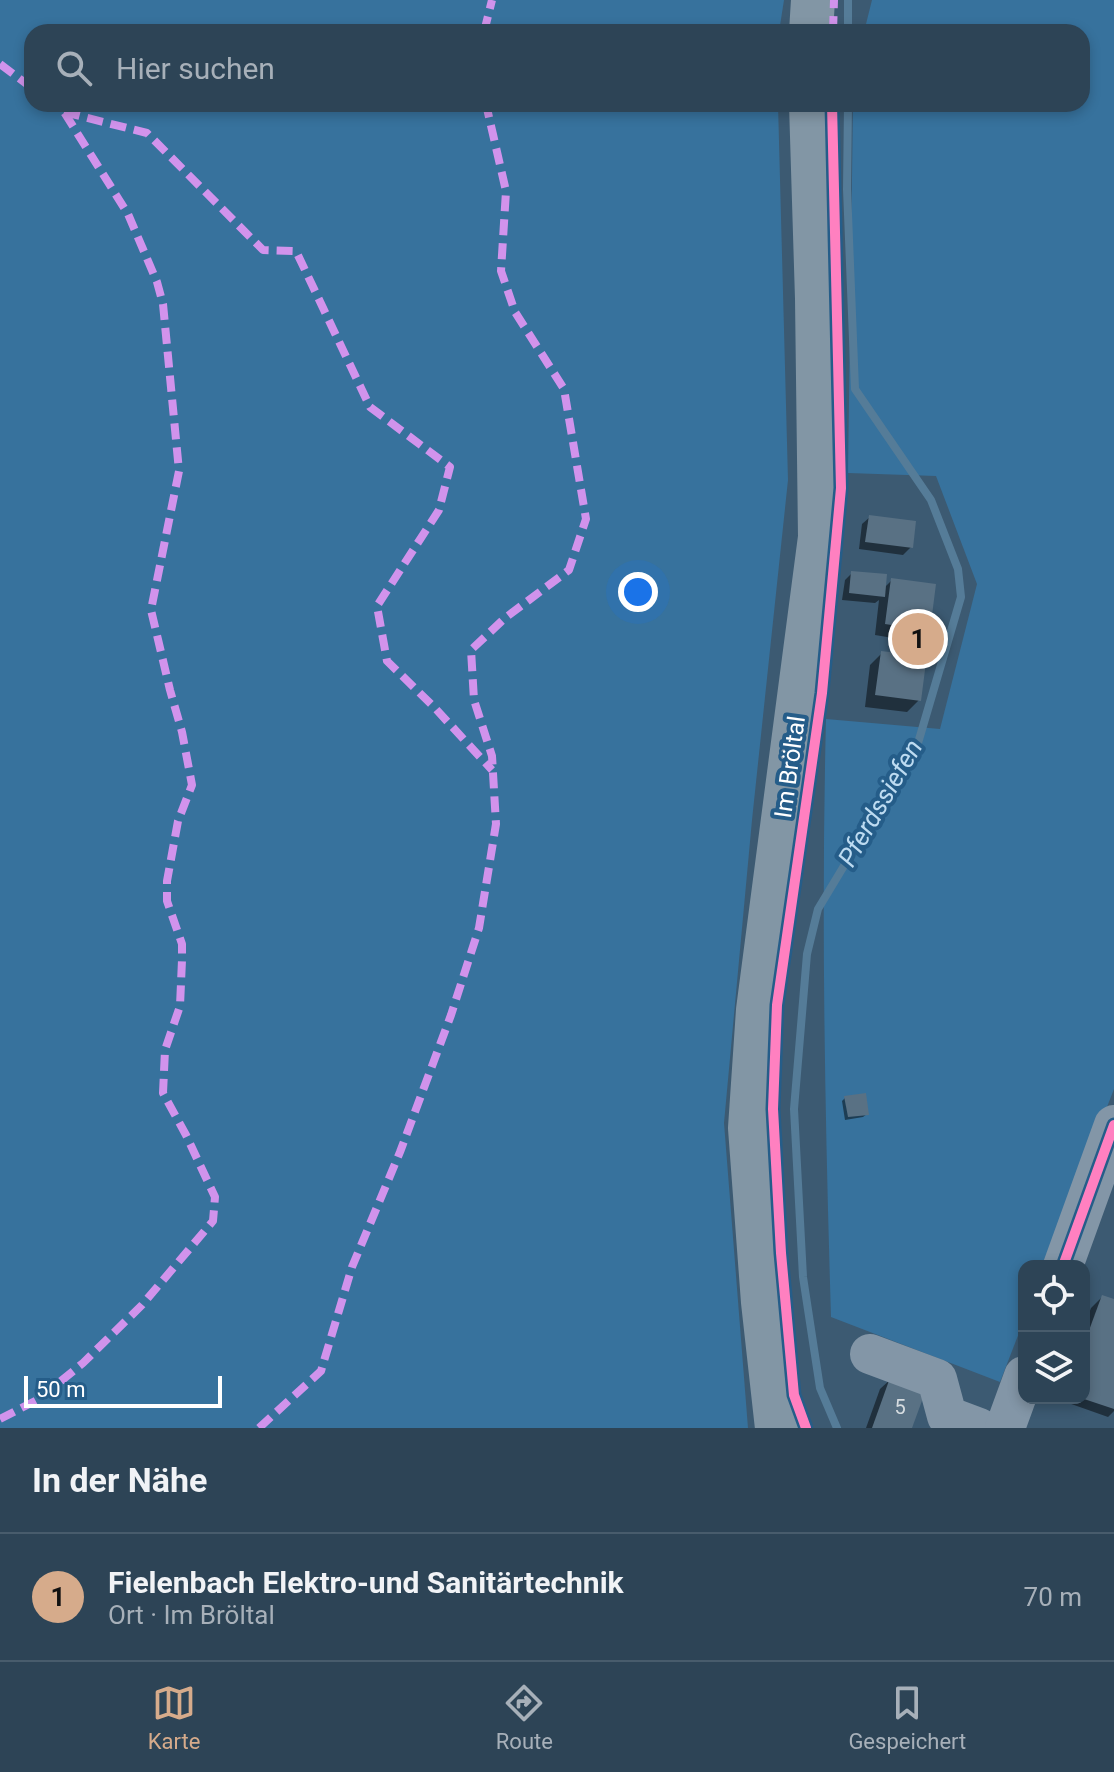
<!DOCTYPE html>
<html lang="de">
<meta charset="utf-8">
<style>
body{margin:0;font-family:Roboto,sans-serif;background:#354b5c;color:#f1f3f6}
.controls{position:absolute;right:24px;bottom:24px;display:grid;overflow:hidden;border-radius:16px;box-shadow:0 4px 12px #0003}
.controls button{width:72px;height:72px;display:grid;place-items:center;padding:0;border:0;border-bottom:2px solid #485c6c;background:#2d4456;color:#f1f3f6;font:40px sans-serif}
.scale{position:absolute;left:24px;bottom:20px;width:198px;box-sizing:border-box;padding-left:8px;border:4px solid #fff;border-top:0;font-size:22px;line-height:28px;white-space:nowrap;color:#fff;-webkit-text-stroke:6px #255d89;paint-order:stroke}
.you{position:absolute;left:638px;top:592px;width:28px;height:28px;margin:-20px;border:6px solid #fff;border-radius:50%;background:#1a73e8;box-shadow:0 0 0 12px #1a73e833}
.badge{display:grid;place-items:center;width:52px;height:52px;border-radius:50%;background:#d6ab8b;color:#111;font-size:26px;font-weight:700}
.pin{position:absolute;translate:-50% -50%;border:4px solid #fff;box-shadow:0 2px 8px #0006}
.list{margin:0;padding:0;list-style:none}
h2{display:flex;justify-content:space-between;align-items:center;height:104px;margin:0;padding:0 32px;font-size:34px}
h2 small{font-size:26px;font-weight:400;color:#a7b0b9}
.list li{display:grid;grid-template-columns:52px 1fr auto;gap:24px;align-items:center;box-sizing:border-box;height:128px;padding:0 32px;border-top:2px solid #485c6c}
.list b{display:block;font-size:30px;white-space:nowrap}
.list p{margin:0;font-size:26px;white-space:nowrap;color:#a7b0b9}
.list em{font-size:26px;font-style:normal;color:#a7b0b9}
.icon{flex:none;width:44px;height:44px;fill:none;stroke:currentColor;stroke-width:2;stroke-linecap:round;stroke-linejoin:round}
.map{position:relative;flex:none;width:1114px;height:1428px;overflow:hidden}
.search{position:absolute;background:#2d4456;box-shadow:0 4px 12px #0003;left:24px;right:24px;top:24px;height:88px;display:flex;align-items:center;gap:20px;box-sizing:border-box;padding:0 28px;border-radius:24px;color:#a7b0b9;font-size:30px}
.sheet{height:232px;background:#2d4456}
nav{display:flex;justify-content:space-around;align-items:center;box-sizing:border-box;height:112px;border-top:2px solid #485c6c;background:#2d4456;font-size:22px;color:#a7b0b9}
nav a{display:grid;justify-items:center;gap:4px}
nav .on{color:#d6ab8b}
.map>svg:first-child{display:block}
.green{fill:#37729d}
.shadow{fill:#0007}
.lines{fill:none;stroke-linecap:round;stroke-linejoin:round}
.stream{stroke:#557c98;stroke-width:8}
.building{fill:#597184}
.minor{stroke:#8396a7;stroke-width:40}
.major{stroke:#8296a5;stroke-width:44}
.quiet{stroke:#d193ec;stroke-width:8;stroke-dasharray:16 8;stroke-linecap:butt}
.cycleway-casing{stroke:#255d89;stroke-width:15}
.cycleway{stroke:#ff80c0;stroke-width:10}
.labels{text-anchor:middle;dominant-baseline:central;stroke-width:8;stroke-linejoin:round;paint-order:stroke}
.number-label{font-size:20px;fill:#d6dce0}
.street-label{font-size:24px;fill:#fff;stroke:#255d89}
.water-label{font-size:26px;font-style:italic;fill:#bddbf1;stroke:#255d89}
</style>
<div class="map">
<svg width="1114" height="1428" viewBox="0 0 1114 1428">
<rect width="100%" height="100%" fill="#3c5a72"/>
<!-- green -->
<g class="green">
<polygon points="0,0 784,0 779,32 32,32 32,104 778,104 788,480 752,820 724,1123 748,1428 0,1428"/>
<path d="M872,0h242v1089l-69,177h-21v54l-24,62 -169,-65c-6,-199 -10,-398 -5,-598l114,10 37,-145 -41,-108 -88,-3 5,-369h229v-72h-218z"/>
</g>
<!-- shadow -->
<g class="shadow">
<polygon points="870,517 911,547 903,555 859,549 862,524"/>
<polygon points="852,573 884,588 892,580 934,585 919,700 907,712 865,707 870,665 882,653 897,655 899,639 875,635 879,600 875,603 842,600 845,580"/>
<polygon points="845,1098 867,1114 863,1117 845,1120 842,1101"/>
<polygon points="1102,1297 1114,1301 1114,1411 1108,1417 1060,1400 1061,1398 1084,1398 1084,1327 1091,1308"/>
<polygon points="892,1378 910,1428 866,1428 880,1389"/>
</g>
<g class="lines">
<!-- stream -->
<g class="stream">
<polyline points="848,32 848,0"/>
<polyline points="837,1428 820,1388 803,1277 794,1109 807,954 818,909 918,743 961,597 958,569 931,500 855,389 847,189 848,104"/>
</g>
</g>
<!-- building -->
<g class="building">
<polygon points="869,515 916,521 913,548 865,542"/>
<polygon points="851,571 887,574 885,597 849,593"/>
<polygon points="891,578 936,584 921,701 875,695 881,651 906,654 910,628 885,624"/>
<polygon points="866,1093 869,1115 848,1117 844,1096"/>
<polygon points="1102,1295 1114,1299 1114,1409 1084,1399 1084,1344"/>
<polygon points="891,1375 927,1387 912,1428 872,1428"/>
</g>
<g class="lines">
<!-- minor -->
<g class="minor">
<polyline points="1063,1266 1114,1125"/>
<polyline points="870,1354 937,1379 947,1416 979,1428"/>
<polyline points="1005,1428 1024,1376"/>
</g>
<!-- major -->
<g class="major">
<polyline points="811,32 813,0"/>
<polyline points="777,1428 763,1302 750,1128 758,1010 820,537 817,299 811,104"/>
</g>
<!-- quiet -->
<g class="quiet">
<polyline points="484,32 492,0"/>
<polyline points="833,32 834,0"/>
<polyline points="0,64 32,88"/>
<polyline points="64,112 147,133 263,250 296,251 370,407 450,467 439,510 377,606 387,661 434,707 492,770"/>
<polyline points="0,1419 39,1399 83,1363 142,1305 213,1221 215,1197 186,1135 163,1093 165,1050 180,1006 182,960 182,944 167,901 167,881 178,821 192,785 182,732 170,690 151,610 179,471 163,304 157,282 128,214 64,112 54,104"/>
<polyline points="259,1428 321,1371 352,1267 400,1152 451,1015 479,928 496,824 492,756 474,700 471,650 505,618 569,570 586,519 564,389 515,312 501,271 506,191 486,104"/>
</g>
<!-- cycleway casing -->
<g class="cycleway-casing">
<g id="cycleway">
<polyline points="1063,1266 1114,1125"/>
<polyline points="806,1428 794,1395 781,1253 773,1109 777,1005 822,693 841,488 832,104"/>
</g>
</g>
<!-- cycleway -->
<use href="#cycleway" class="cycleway"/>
</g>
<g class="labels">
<!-- number labels -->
<g class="number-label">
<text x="900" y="1407">5</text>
</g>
<!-- street labels -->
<g class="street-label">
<text transform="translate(790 767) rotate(-82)">Im Bröltal</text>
</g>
<!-- water labels -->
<g class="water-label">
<text transform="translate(880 803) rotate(-60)">Pferdssiefen</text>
</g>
</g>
</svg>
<div class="controls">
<button><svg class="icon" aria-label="locate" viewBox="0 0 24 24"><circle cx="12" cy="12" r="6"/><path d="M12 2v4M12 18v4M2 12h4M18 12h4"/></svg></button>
<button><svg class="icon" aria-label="layers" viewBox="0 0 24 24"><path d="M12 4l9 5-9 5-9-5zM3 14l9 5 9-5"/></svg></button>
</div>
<div class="scale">50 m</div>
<div class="you"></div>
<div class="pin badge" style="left:918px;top:639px">1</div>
<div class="search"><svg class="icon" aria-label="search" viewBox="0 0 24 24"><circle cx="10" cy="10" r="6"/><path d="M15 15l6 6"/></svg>Hier suchen</div>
</div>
<section class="sheet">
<h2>In der Nähe<small></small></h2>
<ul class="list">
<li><span class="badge">1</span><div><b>Fielenbach Elektro-und Sanitärtechnik</b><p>Ort · Im Bröltal</p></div><em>70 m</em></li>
</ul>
</section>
<nav>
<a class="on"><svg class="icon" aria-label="map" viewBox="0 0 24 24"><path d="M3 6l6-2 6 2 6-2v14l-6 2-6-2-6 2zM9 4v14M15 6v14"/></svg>Karte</a>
<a><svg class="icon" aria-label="directions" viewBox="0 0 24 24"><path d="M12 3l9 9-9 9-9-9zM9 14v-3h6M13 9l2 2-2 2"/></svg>Route</a>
<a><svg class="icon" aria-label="saved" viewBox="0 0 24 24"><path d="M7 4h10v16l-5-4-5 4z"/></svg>Gespeichert</a>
</nav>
